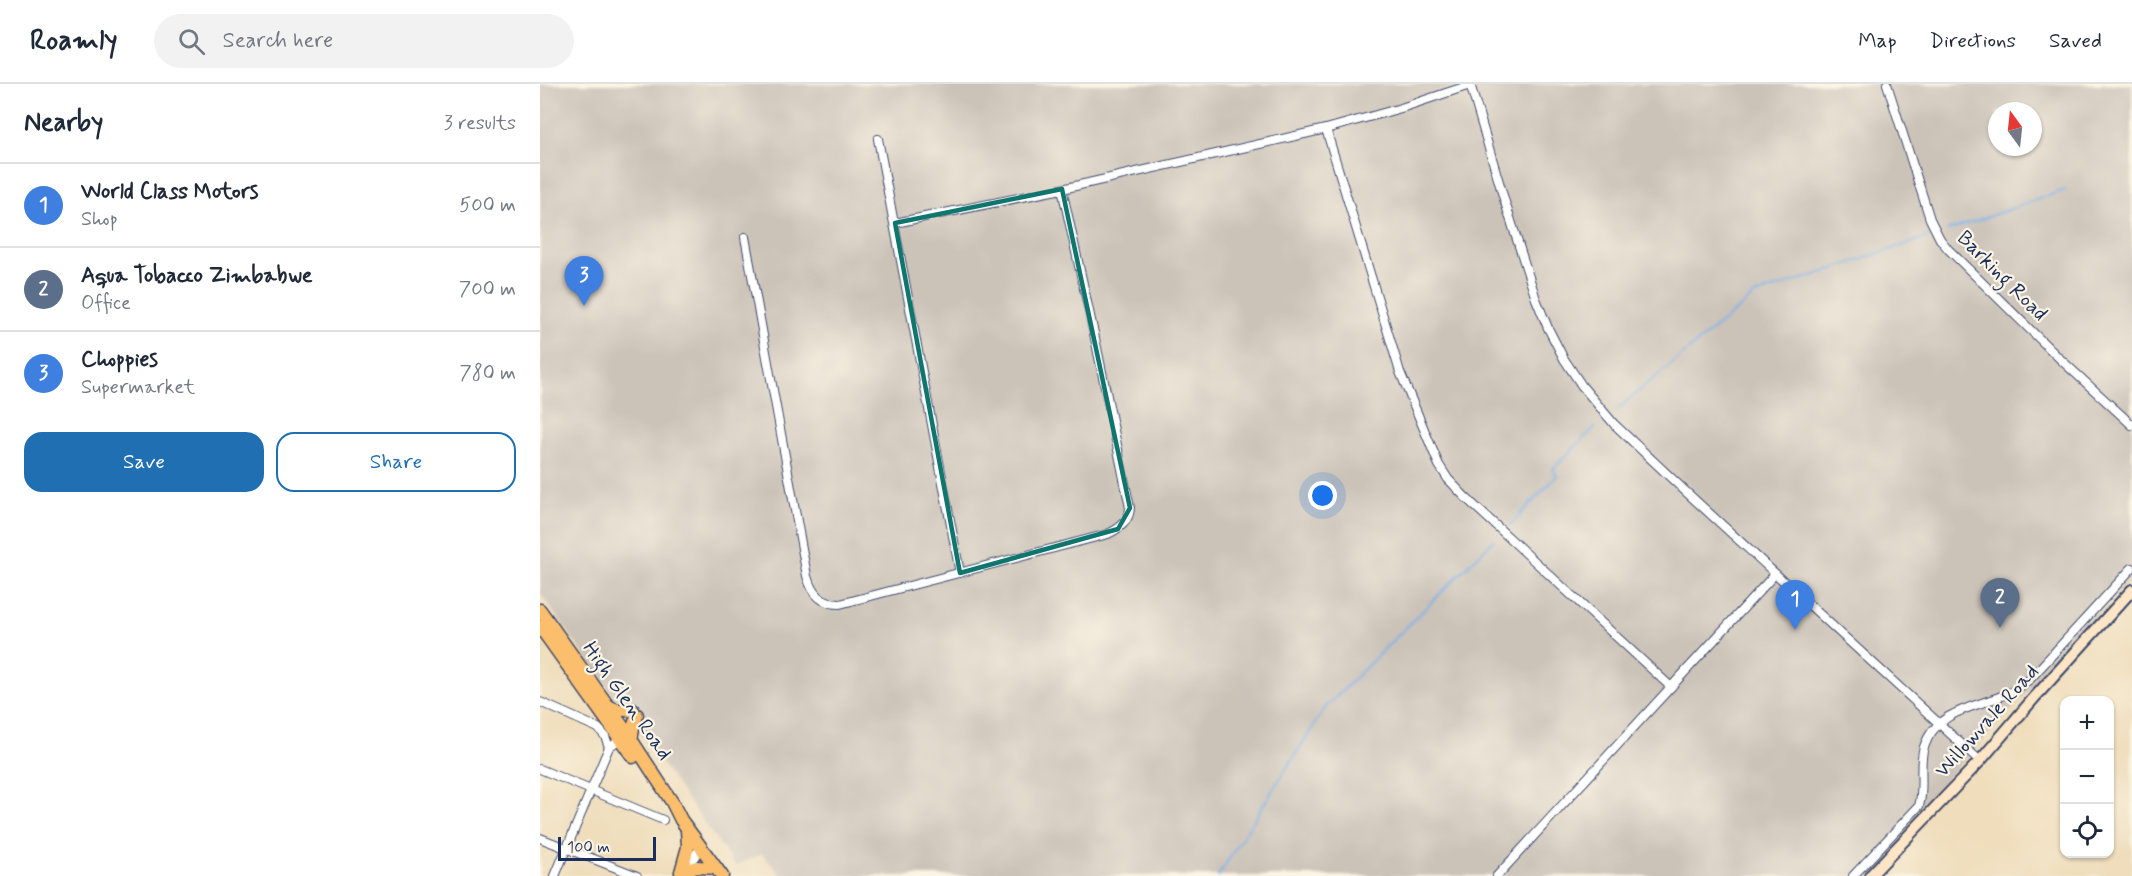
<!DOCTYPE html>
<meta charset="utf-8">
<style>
body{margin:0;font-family:Mynerve,sans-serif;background:#f2f2f3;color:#1f2937}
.controls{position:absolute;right:18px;bottom:18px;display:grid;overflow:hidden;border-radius:12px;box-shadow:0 2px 4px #0004}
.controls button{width:54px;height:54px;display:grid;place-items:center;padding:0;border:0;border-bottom:2px solid #e0e1e3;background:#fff;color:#1f2937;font:30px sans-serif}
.compass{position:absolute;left:1448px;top:18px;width:54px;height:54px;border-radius:50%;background:#fff;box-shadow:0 2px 4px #0004;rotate:345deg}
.scale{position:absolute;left:18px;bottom:15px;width:98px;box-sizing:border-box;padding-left:6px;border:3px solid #1b2f5e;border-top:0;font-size:16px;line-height:21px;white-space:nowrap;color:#1b2f5e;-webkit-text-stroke:4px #fcf5e5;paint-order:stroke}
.you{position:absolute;left:783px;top:412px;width:21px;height:21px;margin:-15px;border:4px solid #fff;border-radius:50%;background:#1a73e8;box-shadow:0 0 0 9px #1a73e833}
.badge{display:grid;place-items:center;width:39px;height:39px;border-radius:50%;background:#1f6fb2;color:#fff;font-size:20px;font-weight:700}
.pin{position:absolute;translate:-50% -50px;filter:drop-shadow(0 2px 3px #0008)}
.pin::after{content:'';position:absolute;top:32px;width:21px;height:18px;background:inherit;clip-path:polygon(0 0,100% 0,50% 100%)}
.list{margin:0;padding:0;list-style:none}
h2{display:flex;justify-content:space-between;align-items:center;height:78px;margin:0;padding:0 24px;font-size:26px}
h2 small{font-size:20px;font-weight:400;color:#747a83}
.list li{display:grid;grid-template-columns:39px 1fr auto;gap:18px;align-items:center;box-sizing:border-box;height:84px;padding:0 24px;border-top:2px solid #e0e1e3}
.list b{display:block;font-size:22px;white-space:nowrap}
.list p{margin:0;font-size:20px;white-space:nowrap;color:#747a83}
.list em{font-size:20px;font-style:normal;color:#747a83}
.actions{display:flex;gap:12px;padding:18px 24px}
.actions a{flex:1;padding:14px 0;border:2px solid #1f6fb2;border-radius:18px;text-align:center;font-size:21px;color:#1f6fb2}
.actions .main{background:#1f6fb2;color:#fff}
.icon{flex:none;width:33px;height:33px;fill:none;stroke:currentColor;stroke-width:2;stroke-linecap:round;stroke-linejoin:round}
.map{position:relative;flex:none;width:1592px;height:792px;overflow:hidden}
header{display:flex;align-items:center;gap:36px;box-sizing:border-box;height:84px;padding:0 30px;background:#fff;border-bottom:2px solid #e0e1e3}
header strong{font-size:28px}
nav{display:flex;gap:33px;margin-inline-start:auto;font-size:21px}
.search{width:420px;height:54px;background:#f2f2f3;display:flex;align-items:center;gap:15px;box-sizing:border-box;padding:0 21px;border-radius:33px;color:#747a83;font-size:22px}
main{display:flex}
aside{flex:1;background:#fff}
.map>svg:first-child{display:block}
.industrial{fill:#cbc2b8;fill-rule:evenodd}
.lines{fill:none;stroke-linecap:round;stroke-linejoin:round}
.stream{stroke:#76b0e7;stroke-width:2}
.minor-casing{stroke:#3b496c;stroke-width:10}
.tertiary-casing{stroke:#3b496c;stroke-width:12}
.secondary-casing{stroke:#3b496c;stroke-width:14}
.primary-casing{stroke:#3b496c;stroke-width:15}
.minor{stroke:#fff;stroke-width:8}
.tertiary{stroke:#fff;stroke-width:9}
.secondary{stroke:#fde5c5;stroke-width:10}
.primary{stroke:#fabe6d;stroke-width:12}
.marked{fill:none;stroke:#0f766e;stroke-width:4.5;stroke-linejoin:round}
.labels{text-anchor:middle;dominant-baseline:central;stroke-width:4.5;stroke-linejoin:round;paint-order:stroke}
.street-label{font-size:21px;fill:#1b2f5e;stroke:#fcf5e5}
</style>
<header>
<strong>Roamly</strong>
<div class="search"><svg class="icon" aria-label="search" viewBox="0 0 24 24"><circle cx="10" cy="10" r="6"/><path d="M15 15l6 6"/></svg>Search here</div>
<nav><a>Map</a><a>Directions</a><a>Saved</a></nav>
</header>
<main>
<aside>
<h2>Nearby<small>3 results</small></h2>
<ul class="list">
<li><span class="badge" style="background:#3f7fe0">1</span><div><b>World Class Motors</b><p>Shop</p></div><em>500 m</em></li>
<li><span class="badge" style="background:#5c6f8a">2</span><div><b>Aqua Tobacco Zimbabwe</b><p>Office</p></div><em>700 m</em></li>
<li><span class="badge" style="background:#3f7fe0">3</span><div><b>Choppies</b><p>Supermarket</p></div><em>780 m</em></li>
</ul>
<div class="actions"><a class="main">Save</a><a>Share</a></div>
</aside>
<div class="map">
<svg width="1592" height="792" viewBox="0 0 1592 792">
<rect width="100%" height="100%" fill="#fcf5e5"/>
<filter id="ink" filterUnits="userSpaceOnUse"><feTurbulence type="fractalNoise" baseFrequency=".0167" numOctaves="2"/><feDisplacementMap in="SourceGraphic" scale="12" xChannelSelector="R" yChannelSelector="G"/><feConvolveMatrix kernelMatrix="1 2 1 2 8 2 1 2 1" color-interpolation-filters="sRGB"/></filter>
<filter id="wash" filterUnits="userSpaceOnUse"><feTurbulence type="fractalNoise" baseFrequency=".008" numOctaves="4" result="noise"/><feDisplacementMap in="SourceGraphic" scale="24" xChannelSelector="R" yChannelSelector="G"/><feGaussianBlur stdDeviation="1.35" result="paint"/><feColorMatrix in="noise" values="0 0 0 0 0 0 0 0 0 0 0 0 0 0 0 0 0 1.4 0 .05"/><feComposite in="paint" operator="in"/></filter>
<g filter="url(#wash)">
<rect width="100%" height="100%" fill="#efddbb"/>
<!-- industrial -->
<path class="industrial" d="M0,0h1592v495l-275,297h-1075l-20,-22 -27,12 -195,-273zM1457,27h36v36h-36z"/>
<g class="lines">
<!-- stream -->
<g class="stream">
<polyline points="1407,147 1525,106"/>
<polyline points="1076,326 1215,211 1391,152"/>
<polyline points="970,441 1017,392 1013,385 1055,343"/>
<polyline points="678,792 785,624 954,456"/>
</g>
</g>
</g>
<g filter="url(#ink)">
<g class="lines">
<!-- minor casing -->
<g class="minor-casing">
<g id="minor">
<polyline points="930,0 964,115 996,215 1008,244 1024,275 1042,302 1074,340 1144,406 1440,677"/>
<polyline points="1347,0 1390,135 1400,155 1408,165 1519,274 1592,341"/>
<polyline points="786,45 860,288 899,381 908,395 925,413 1131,603"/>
<polyline points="338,55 420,489"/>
<polyline points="355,139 522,105 786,45 861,24 930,1"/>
<path d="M205,153l62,339c5,18 14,28 33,28l268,-70c12,-6 21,-12 22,-26l-35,-170 -33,-149"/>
<polyline points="0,618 58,644 65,652 69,663"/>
<polyline points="0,685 123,736"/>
<polyline points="0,754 97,792"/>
<polyline points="15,792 69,663 80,655"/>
<polyline points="957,792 1235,490"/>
<path d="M1313,792l66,-70c6,-19 -1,-40 5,-59 13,-39 56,-40 87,-55 7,-3 13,-8 19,-13l102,-111"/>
</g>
</g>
<!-- tertiary casing -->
<g class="tertiary-casing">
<polyline id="tertiary" points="144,785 161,764"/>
</g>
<!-- secondary casing -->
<g class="secondary-casing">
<polyline id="secondary" points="1330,792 1440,677 1494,614 1592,506"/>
</g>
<!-- primary casing -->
<g class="primary-casing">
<g id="primary">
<polyline points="0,526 83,643 132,718 141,736 182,792"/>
<polyline points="0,543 93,673"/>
<polyline points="68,622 77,626 93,626"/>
<polyline points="91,657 93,644 97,631"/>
<polyline points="141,788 148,763 147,745"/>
<polyline points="141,788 157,783 176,784"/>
</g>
</g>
<!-- minor -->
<use href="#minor" class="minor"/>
<!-- tertiary -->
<use href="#tertiary" class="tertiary"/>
<!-- secondary -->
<use href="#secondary" class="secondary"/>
<!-- primary -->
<use href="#primary" class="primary"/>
</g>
</g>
<!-- marked area -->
<path class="marked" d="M522,105l68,319 -12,21 -158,44 -65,-350z"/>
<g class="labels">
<!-- street labels -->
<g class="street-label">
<text transform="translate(1462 192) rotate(45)">Barking Road</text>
<text transform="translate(87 617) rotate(55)">High Glen Road</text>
<text transform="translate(1447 637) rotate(-48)">Willowvale Road</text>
</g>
</g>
</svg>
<div class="controls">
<button>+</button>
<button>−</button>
<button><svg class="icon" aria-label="locate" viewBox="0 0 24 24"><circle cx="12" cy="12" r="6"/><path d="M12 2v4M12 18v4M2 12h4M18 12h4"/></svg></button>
</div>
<svg class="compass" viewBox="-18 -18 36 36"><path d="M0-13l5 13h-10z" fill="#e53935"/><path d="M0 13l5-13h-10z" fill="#747a83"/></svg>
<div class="scale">100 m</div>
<div class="you"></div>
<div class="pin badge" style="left:1255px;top:546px;background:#3f7fe0">1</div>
<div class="pin badge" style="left:1460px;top:544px;background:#5c6f8a">2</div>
<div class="pin badge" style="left:44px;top:222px;background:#3f7fe0">3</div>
</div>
</main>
